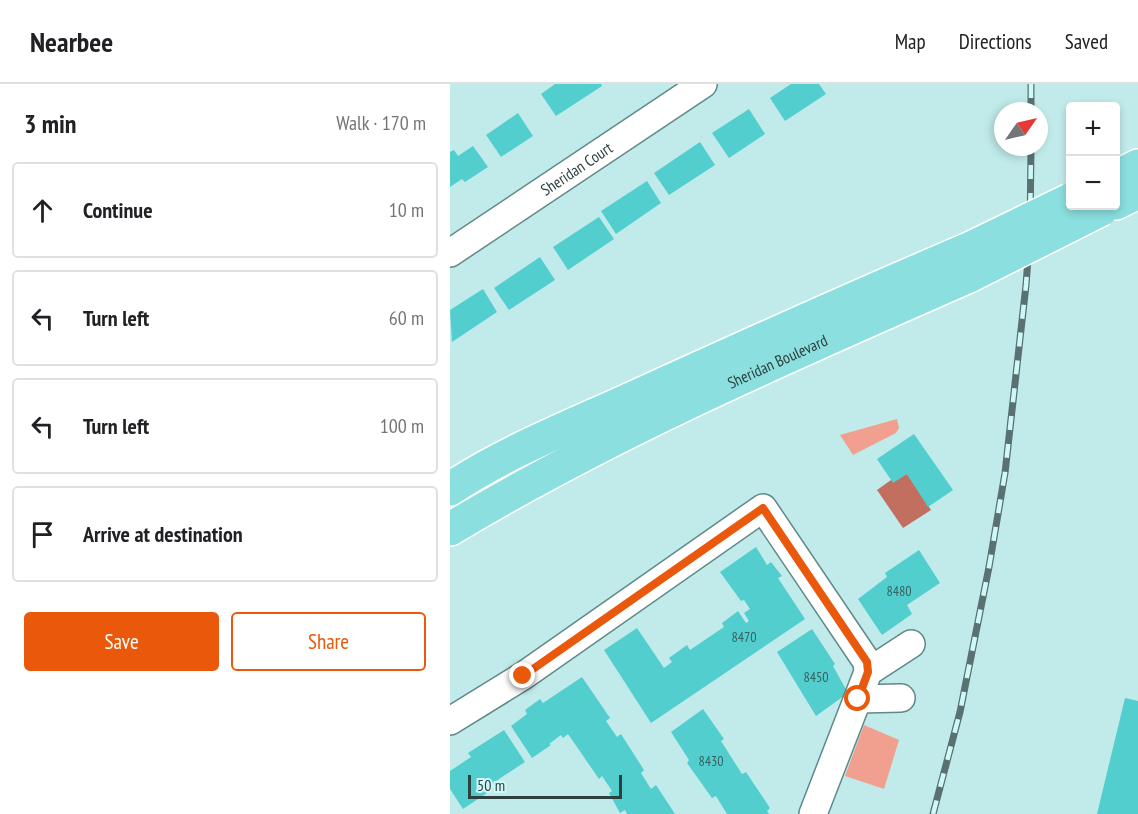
<!DOCTYPE html>
<meta charset="utf-8">
<style>
body{margin:0;font-family:"PT Sans Narrow",sans-serif;background:#f2f2f2;color:#202124}
.controls{position:absolute;right:18px;top:18px;display:grid;overflow:hidden;border-radius:6px;box-shadow:0 3px 9px #0003}
.controls button{width:54px;height:54px;display:grid;place-items:center;padding:0;border:0;border-bottom:2px solid #e0e0e0;background:#fff;color:#202124;font:30px sans-serif}
.compass{position:absolute;left:544px;top:18px;width:54px;height:54px;border-radius:50%;background:#fff;box-shadow:0 3px 9px #0003;rotate:56deg}
.scale{position:absolute;left:18px;bottom:15px;width:154px;box-sizing:border-box;padding-left:6px;border:3px solid #2e3f3f;border-top:0;font-size:16px;line-height:21px;white-space:nowrap;color:#2e3f3f;-webkit-text-stroke:4px #cef9f8;paint-order:stroke}
.stop{position:absolute;width:18px;height:18px;margin:-14px;border:4px solid #ea580c;border-radius:50%;background:#fff}
.stop.end{background:#ea580c;border-color:#fff;box-shadow:0 2px 6px #0008}
.list{margin:0;padding:0;list-style:none}
h2{display:flex;justify-content:space-between;align-items:center;height:78px;margin:0;padding:0 24px;font-size:26px}
h2 small{font-size:20px;font-weight:400;color:#757577}
.list li{display:grid;grid-template-columns:39px 1fr auto;gap:18px;align-items:center;box-sizing:border-box;height:96px;margin:0 12px 12px;padding:0 12px;border:2px solid #e0e0e0;border-radius:6px}
.list b{display:block;font-size:22px;white-space:nowrap}
.list em{font-size:20px;font-style:normal;color:#757577}
.actions{display:flex;gap:12px;padding:18px 24px}
.actions a{flex:1;padding:14px 0;border:2px solid #ea580c;border-radius:6px;text-align:center;font-size:21px;color:#ea580c}
.actions .main{background:#ea580c;color:#fff}
.icon{flex:none;width:33px;height:33px;fill:none;stroke:currentColor;stroke-width:2;stroke-linecap:round;stroke-linejoin:round}
.map{position:relative;flex:none;width:688px;height:730px;overflow:hidden}
header{display:flex;align-items:center;gap:36px;box-sizing:border-box;height:84px;padding:0 30px;background:#fff;border-bottom:2px solid #e0e0e0}
header strong{font-size:28px}
nav{display:flex;gap:33px;margin-inline-start:auto;font-size:21px}
main{display:flex}
aside{flex:1;background:#fff}
.map>svg:first-child{display:block}
.green{fill:#f19f8f}
.water{fill:#c26f5f}
.building{fill:#52cece}
.lines{fill:none;stroke-linecap:round;stroke-linejoin:round}
.minor-casing{stroke:#608888;stroke-width:30}
.major-casing{stroke:#fff;stroke-width:36}
.minor{stroke:#fff;stroke-width:27}
.major{stroke:#8bdfdf;stroke-width:33}
.rail-casing{stroke:#597171;stroke-width:7}
.rail{stroke:#cef9f8;stroke-width:4.5;stroke-dasharray:14;stroke-linecap:butt}
.major-bridge-casing{stroke:#fff;stroke-width:36;stroke-linecap:butt}
.major-bridge{stroke:#8bdfdf;stroke-width:33}
.route{stroke:#ea580c;stroke-width:8}
.labels{text-anchor:middle;dominant-baseline:central;stroke-width:6;stroke-linejoin:round;paint-order:stroke}
.number-label{font-size:14px;fill:#376363}
.street-label{font-size:16px;fill:#2e3f3f;stroke:#cef9f8}
</style>
<header>
<strong>Nearbee</strong>
<nav><a>Map</a><a>Directions</a><a>Saved</a></nav>
</header>
<main>
<aside>
<h2>3 min<small>Walk · 170 m</small></h2>
<ul class="list">
<li><svg class="icon" aria-label="ahead" viewBox="0 0 24 24"><path d="M12 20V5M6 11l6-6 6 6"/></svg><div><b>Continue</b></div><em>10 m</em></li>
<li><svg class="icon" aria-label="left" viewBox="0 0 24 24"><path d="M17 20v-9H6M10 6l-5 5 5 5"/></svg><div><b>Turn left</b></div><em>60 m</em></li>
<li><svg class="icon" aria-label="left" viewBox="0 0 24 24"><path d="M17 20v-9H6M10 6l-5 5 5 5"/></svg><div><b>Turn left</b></div><em>100 m</em></li>
<li><svg class="icon" aria-label="arrive" viewBox="0 0 24 24"><path d="M6 21V4h12l-3 4 3 4H6"/></svg><div><b>Arrive at destination</b></div></li>
</ul>
<div class="actions"><a class="main">Save</a><a>Share</a></div>
</aside>
<div class="map">
<svg width="688" height="730" viewBox="0 0 688 730">
<rect width="100%" height="100%" fill="#c1ebea"/>
<!-- green -->
<g class="green">
<polygon points="447,335 449,344 446,349 403,371 390,351"/>
<polygon points="414,641 449,656 434,705 395,692"/>
</g>
<!-- water -->
<polygon class="water" points="457,390 481,426 453,444 427,406 441,396"/>
<!-- building -->
<g class="building">
<polygon points="105,0 151,0 152,2 106,32 91,10"/>
<polygon points="341,0 369,0 376,10 335,37 320,14"/>
<polygon points="299,25 315,50 279,74 262,49"/>
<polygon points="68,29 83,52 51,73 36,51"/>
<polygon points="250,58 265,81 219,111 204,89"/>
<polygon points="23,62 38,83 15,98 12,95 0,103 0,68 4,66 8,72"/>
<polygon points="197,97 211,119 166,150 151,127"/>
<polygon points="149,133 164,155 118,186 103,163"/>
<polygon points="90,173 105,196 59,226 44,204"/>
<polygon points="33,205 47,228 2,258 0,226"/>
<polygon points="464,350 503,406 478,423 457,390 443,399 427,375"/>
<polygon points="306,463 317,481 321,478 332,492 328,494 355,535 201,639 154,566 187,544 214,584 222,578 219,574 237,561 240,566 274,543 272,539 288,527 296,539 299,537 294,529 300,525 294,516 291,517 270,488"/>
<polygon points="469,466 490,499 457,521 462,530 432,551 408,515 437,493 435,489"/>
<polygon points="362,545 385,580 383,582 398,609 366,632 327,568"/>
<polygon points="132,593 160,634 156,637 167,653 171,650 194,686 191,689 201,705 206,701 225,730 177,730 175,726 170,729 159,709 162,707 152,692 149,695 118,650 113,654 111,651 99,660 101,661 82,674 61,642 77,630 75,626 90,615 93,619"/>
<polygon points="675,614 688,617 688,730 647,730"/>
<polygon points="253,625 274,655 271,657 292,690 296,688 320,724 317,727 319,730 277,730 266,712 262,714 237,679 239,676 221,648"/>
<polygon points="54,646 75,678 40,701 43,705 13,725 0,705 0,687 21,673 18,669"/>
</g>
<g class="lines">
<!-- minor casing -->
<g class="minor-casing">
<g id="minor">
<path id="s1" d="M0,169l253,-169"/>
<polyline points="418,588 461,560"/>
<polyline points="408,615 451,614"/>
<polyline points="0,637 73,592 313,424 417,578 418,588 363,730"/>
</g>
</g>
<!-- major casing -->
<g class="major-casing">
<g id="major">
<polyline points="666,93 688,82"/>
<polyline points="666,119 688,108"/>
<path d="M0,405c53,-36 124,-64 183,-91 112,-51 223,-101 336,-149"/>
<path id="s2" d="M0,445c165,-99 342,-175 519,-253"/>
</g>
</g>
<!-- minor -->
<use href="#minor" class="minor"/>
<!-- major -->
<use href="#major" class="major"/>
<!-- rail casing -->
<g class="rail-casing">
<g id="rail">
<polyline points="581,0 581,27"/>
<polyline points="483,730 510,628 539,483 555,389 576,201 580,149 581,63"/>
</g>
</g>
<!-- rail -->
<use href="#rail" class="rail"/>
<!-- major-bridge casing -->
<g class="major-bridge-casing">
<g id="major-bridge">
<polyline points="519,165 620,116"/>
<polyline points="519,192 652,125"/>
</g>
</g>
<!-- major-bridge -->
<use href="#major-bridge" class="major-bridge"/>
</g>
<g class="lines">
<!-- route -->
<polyline class="route" points="73,592 313,424 417,578 418,588 408,615"/>
</g>
<g class="labels">
<!-- number labels -->
<g class="number-label">
<text x="449" y="507">8480</text>
<text x="294" y="553">8470</text>
<text x="366" y="593">8450</text>
<text x="261" y="677">8430</text>
</g>
<!-- street labels -->
<g class="street-label">
<text stroke="none"><textPath href="#s1" startOffset="152">Sheridan Court</textPath></text>
<text stroke="none"><textPath href="#s2" startOffset="368">Sheridan Boulevard</textPath></text>
</g>
</g>
</svg>
<div class="controls">
<button>+</button>
<button>−</button>
</div>
<svg class="compass" viewBox="-18 -18 36 36"><path d="M0-13l5 13h-10z" fill="#e53935"/><path d="M0 13l5-13h-10z" fill="#757577"/></svg>
<div class="scale">50 m</div>
<div class="stop" style="left:408px;top:615px"></div>
<div class="stop end" style="left:73px;top:592px"></div>
</div>
</main>
